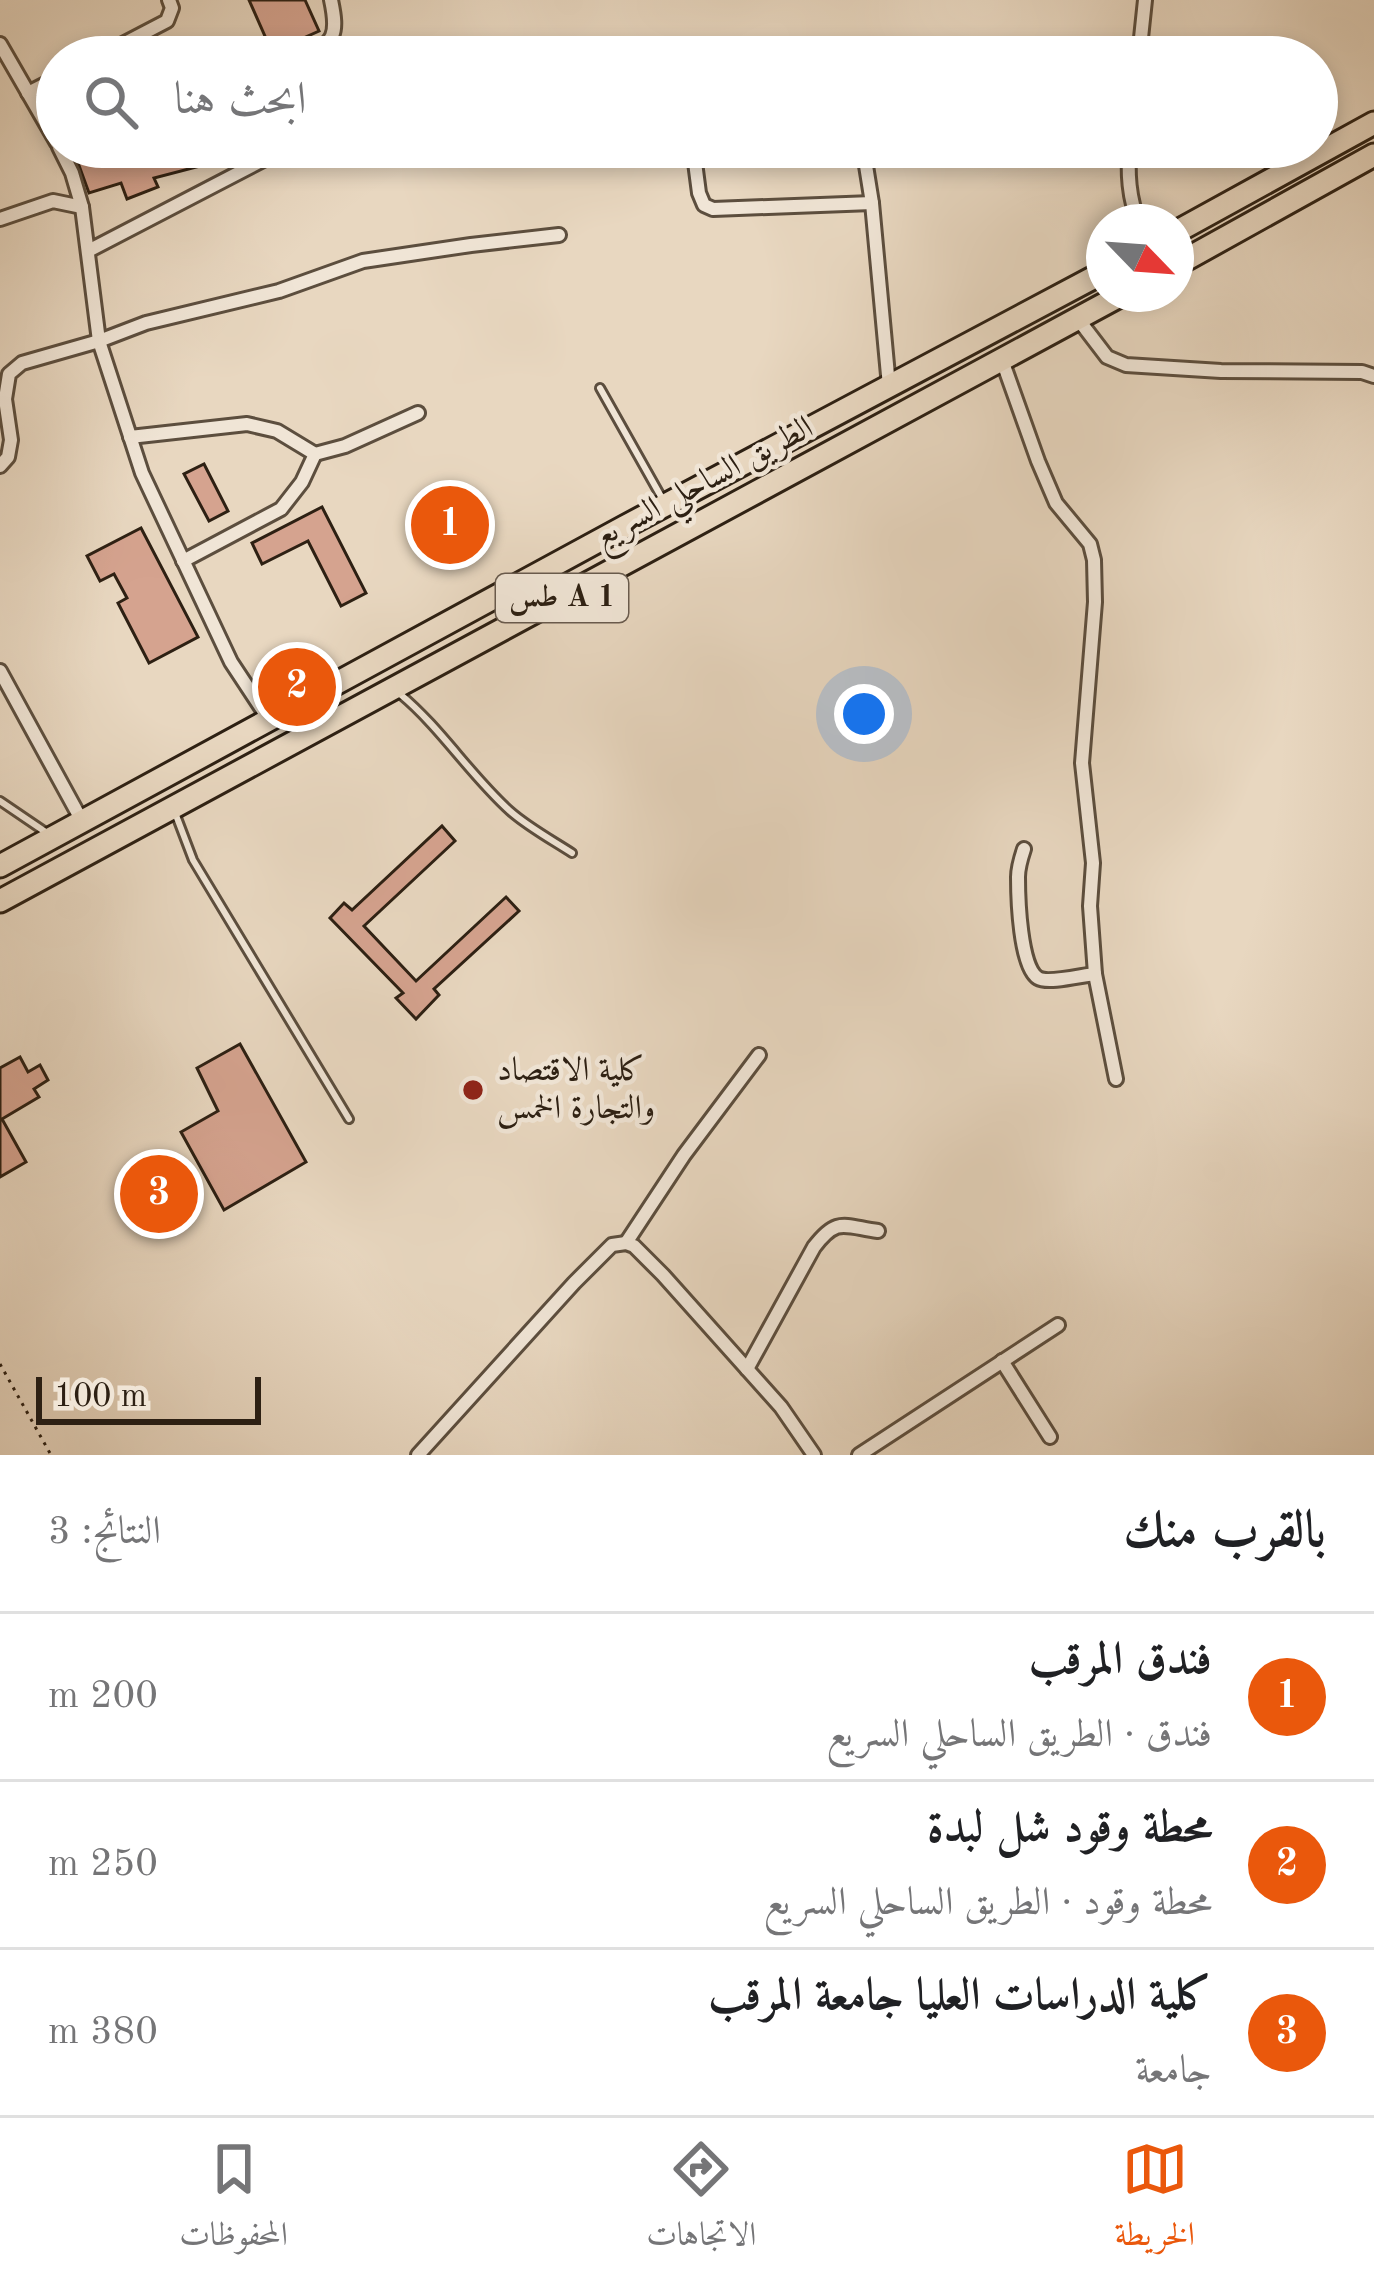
<!DOCTYPE html>
<html lang="ar">
<meta charset="utf-8">
<style>
body{margin:0;font-family:"Old Standard TT",Amiri,serif;background:#f2f2f2;color:#202124;direction:rtl}
.compass{position:absolute;left:1086px;top:204px;width:108px;height:108px;border-radius:50%;background:#fff;box-shadow:0 6px 18px #0003;rotate:115deg}
.scale{position:absolute;left:36px;bottom:30px;width:225px;box-sizing:border-box;padding-left:12px;border:6px solid #2d2013;border-top:0;font-size:33px;line-height:42px;white-space:nowrap;color:#2d2013;-webkit-text-stroke:9px #f0e5d6;paint-order:stroke}
.you{position:absolute;left:864px;top:714px;width:42px;height:42px;margin:-30px;border:9px solid #fff;border-radius:50%;background:#1a73e8;box-shadow:0 0 0 18px #1a73e833}
.badge{display:grid;place-items:center;width:78px;height:78px;border-radius:50%;background:#ea580c;color:#fff;font-size:39px;font-weight:700}
.pin{position:absolute;translate:-50% -50%;border:6px solid #fff;box-shadow:0 3px 12px #0006}
.list{margin:0;padding:0;list-style:none}
h2{display:flex;justify-content:space-between;align-items:center;height:156px;margin:0;padding:0 48px;font-size:51px}
h2 small{font-size:39px;font-weight:400;color:#757577}
.list li{display:grid;grid-template-columns:78px 1fr auto;gap:36px;align-items:center;box-sizing:border-box;height:168px;padding:0 48px;border-top:3px solid #e0e0e0}
.list b{display:block;font-size:45px;white-space:nowrap}
.list p{margin:0;font-size:39px;white-space:nowrap;color:#757577}
.list em{font-size:39px;font-style:normal;color:#757577}
.icon{flex:none;width:66px;height:66px;fill:none;stroke:currentColor;stroke-width:2;stroke-linecap:round;stroke-linejoin:round}
.map{position:relative;flex:none;width:1374px;height:1455px;overflow:hidden;direction:ltr}
.search{position:absolute;background:#fff;box-shadow:0 6px 18px #0003;left:36px;right:36px;top:36px;height:132px;display:flex;align-items:center;gap:30px;box-sizing:border-box;padding:0 42px;border-radius:66px;color:#757577;font-size:45px}
.sheet{height:660px;background:#fff}
nav{display:flex;justify-content:space-around;align-items:center;box-sizing:border-box;height:168px;border-top:3px solid #e0e0e0;background:#fff;font-size:33px;color:#757577}
nav a{display:grid;justify-items:center;gap:6px}
nav .on{color:#ea580c}
.map>svg:first-child{display:block}
.building{fill:#d5a38f;stroke:#2d2013;stroke-width:3}
.lines{fill:none;stroke-linecap:round;stroke-linejoin:round}
.service-casing{stroke:#5c4e3e;stroke-width:12}
.minor-casing{stroke:#5c4e3e;stroke-width:18}
.trunk-casing{stroke:#2d2013;stroke-width:27}
.path{stroke:#2d2013;stroke-width:3;stroke-dasharray:3 6;stroke-linecap:butt}
.service{stroke:#f0e5d6;stroke-width:6}
.minor{stroke:#f0e5d6;stroke-width:12}
.trunk{stroke:#e8d7c0;stroke-width:21}
.poi-dot{fill:#8f2418;stroke:#f0e5d6;stroke-width:4.5}
.labels{text-anchor:middle;dominant-baseline:central;stroke-width:9;stroke-linejoin:round;paint-order:stroke}
.shield{fill:#f0e5d6;stroke:#685b4e;stroke-width:3}
.shield-label{font-size:30px;font-weight:bold;fill:#2d2013}
.street-label{font-size:33px;fill:#2d2013;stroke:#f0e5d6}
.poi-label{font-size:33px;fill:#2d2013;stroke:#f0e5d6;text-anchor:start}
</style>
<div class="map">
<svg width="1374" height="1455" viewBox="0 0 1374 1455">
<rect width="100%" height="100%" fill="#e8d7c0"/>
<filter id="stains"><feTurbulence type="fractalNoise" baseFrequency=".00167" numOctaves="4"/><feColorMatrix values="0 0 0 0 .2 0 0 0 0 .09 0 0 0 0 .02 0 0 0 .5 -.17"/></filter>
<radialGradient id="worn" r=".72"><stop offset=".6" stop-color="#630" stop-opacity="0"/><stop offset="1" stop-color="#630" stop-opacity=".3"/></radialGradient>
<!-- building -->
<g class="building">
<polygon points="249,0 305,0 319,31 272,52"/>
<polygon points="108,147 234,147 234,149 211,157 212,163 154,178 158,187 127,199 121,183 89,193 77,160 110,153"/>
<polygon points="204,464 228,511 209,521 184,474"/>
<polygon points="322,507 366,593 341,606 308,541 262,564 252,543"/>
<polygon points="141,528 198,637 149,663 118,603 127,598 114,574 100,581 87,556"/>
<polygon points="442,826 455,841 364,926 416,981 506,897 519,911 434,989 439,995 416,1019 396,998 403,993 330,918 344,903 352,910"/>
<polygon points="240,1044 306,1162 224,1210 181,1132 218,1111 197,1068"/>
<polygon points="20,1057 28,1072 40,1065 48,1080 34,1089 39,1097 2,1119 26,1162 0,1177 0,1068"/>
</g>
<g class="lines">
<!-- service casing -->
<g class="service-casing">
<g id="service">
<polyline points="600,388 663,500"/>
<path d="M400,694c41,34 70,81 110,117 18,16 42,29 62,42"/>
<polyline points="0,801 47,833"/>
<polyline points="174,810 193,860 349,1119"/>
</g>
</g>
<!-- minor casing -->
<g class="minor-casing">
<g id="minor">
<polyline points="0,44 57,143"/>
<polyline points="98,57 167,21 172,8 169,0"/>
<path d="M303,57c33,-13 35,-24 28,-57"/>
<polyline points="1139,57 1145,0"/>
<polyline points="28,93 57,78"/>
<polyline points="59,147 72,173 82,207 99,341 142,473 231,662 268,718"/>
<polyline points="693,147 699,193 704,205 713,209 872,203"/>
<polyline points="863,147 872,203 889,386"/>
<path d="M1130,147c-3,24 -1,53 9,75"/>
<polyline points="0,219 53,201 82,207"/>
<polyline points="88,251 288,147"/>
<polyline points="1078,319 1107,357 1126,365 1221,371 1362,372 1374,376"/>
<polyline points="1002,360 1038,461 1056,503 1090,544 1094,560 1095,602 1082,763 1093,863 1090,906 1095,974 1116,1079"/>
<polyline points="130,437 247,424 277,431 315,454 345,446 418,413"/>
<polyline points="0,466 8,457 11,440 5,399 9,374 22,363 99,341 146,323 279,291 363,261 471,245 559,235"/>
<polyline points="183,561 281,509 302,482 315,454"/>
<polyline points="0,671 82,821"/>
<path d="M1024,849c-3,9 -6,19 -6,28 0,21 2,90 20,101 10,6 45,-3 57,-4"/>
<polyline points="626,1243 684,1155 759,1055"/>
<polyline points="1002,1361 1050,1437"/>
<path d="M747,1369l67,-122c23,-30 29,-21 64,-16"/>
<polyline points="418,1455 574,1283 612,1245 626,1243 634,1246 663,1275 781,1407 814,1455"/>
<polyline points="859,1455 1058,1325"/>
</g>
</g>
<!-- trunk casing -->
<g class="trunk-casing">
<g id="trunk">
<polyline points="1176,232 1374,123"/>
<polyline points="1176,265 1374,155"/>
<polyline points="0,866 624,527 1104,272"/>
<polyline points="0,901 1123,294"/>
</g>
</g>
<!-- path -->
<polyline class="path" points="0,1364 51,1455"/>
<!-- service -->
<use href="#service" class="service"/>
<!-- minor -->
<use href="#minor" class="minor"/>
<!-- trunk -->
<use href="#trunk" class="trunk"/>
</g>
<!-- markers -->
<circle class="poi-dot" cx="473" cy="1090" r="12"/>
<g class="labels">
<!-- shield labels -->
<rect class="shield" x="496" y="574" width="132" height="48" rx="9"/>
<g class="shield-label">
<text x="562" y="598">طس A 1</text>
</g>
<!-- street labels -->
<g class="street-label">
<text transform="translate(704 483) rotate(-28)">الطريق الساحلي السريع</text>
</g>
<!-- poi labels -->
<g class="poi-label">
<text x="497" y="1071">كلية الاقتصاد<tspan x="497" dy="38">والتجارة الخمس</tspan></text>
</g>
</g>
<rect width="100%" height="100%" filter="url(#stains)"/>
<rect width="100%" height="100%" fill="url(#worn)"/>
</svg>
<svg class="compass" viewBox="-18 -18 36 36"><path d="M0-13l5 13h-10z" fill="#e53935"/><path d="M0 13l5-13h-10z" fill="#757577"/></svg>
<div class="scale">100 m</div>
<div class="you"></div>
<div class="pin badge" style="left:450px;top:525px">1</div>
<div class="pin badge" style="left:297px;top:687px">2</div>
<div class="pin badge" style="left:159px;top:1194px">3</div>
<div class="search"><svg class="icon" aria-label="search" viewBox="0 0 24 24"><circle cx="10" cy="10" r="6"/><path d="M15 15l6 6"/></svg>ابحث هنا</div>
</div>
<section class="sheet">
<h2>بالقرب منك<small>النتائج: 3</small></h2>
<ul class="list">
<li><span class="badge">1</span><div><b>فندق المرقب</b><p>فندق · الطريق الساحلي السريع</p></div><em>200 m</em></li>
<li><span class="badge">2</span><div><b>محطة وقود شل لبدة</b><p>محطة وقود · الطريق الساحلي السريع</p></div><em>250 m</em></li>
<li><span class="badge">3</span><div><b>كلية الدراسات العليا جامعة المرقب</b><p>جامعة</p></div><em>380 m</em></li>
</ul>
</section>
<nav>
<a class="on"><svg class="icon" aria-label="map" viewBox="0 0 24 24"><path d="M3 6l6-2 6 2 6-2v14l-6 2-6-2-6 2zM9 4v14M15 6v14"/></svg>الخريطة</a>
<a><svg class="icon" aria-label="directions" viewBox="0 0 24 24"><path d="M12 3l9 9-9 9-9-9zM9 14v-3h6M13 9l2 2-2 2"/></svg>الاتجاهات</a>
<a><svg class="icon" aria-label="saved" viewBox="0 0 24 24"><path d="M7 4h10v16l-5-4-5 4z"/></svg>المحفوظات</a>
</nav>
